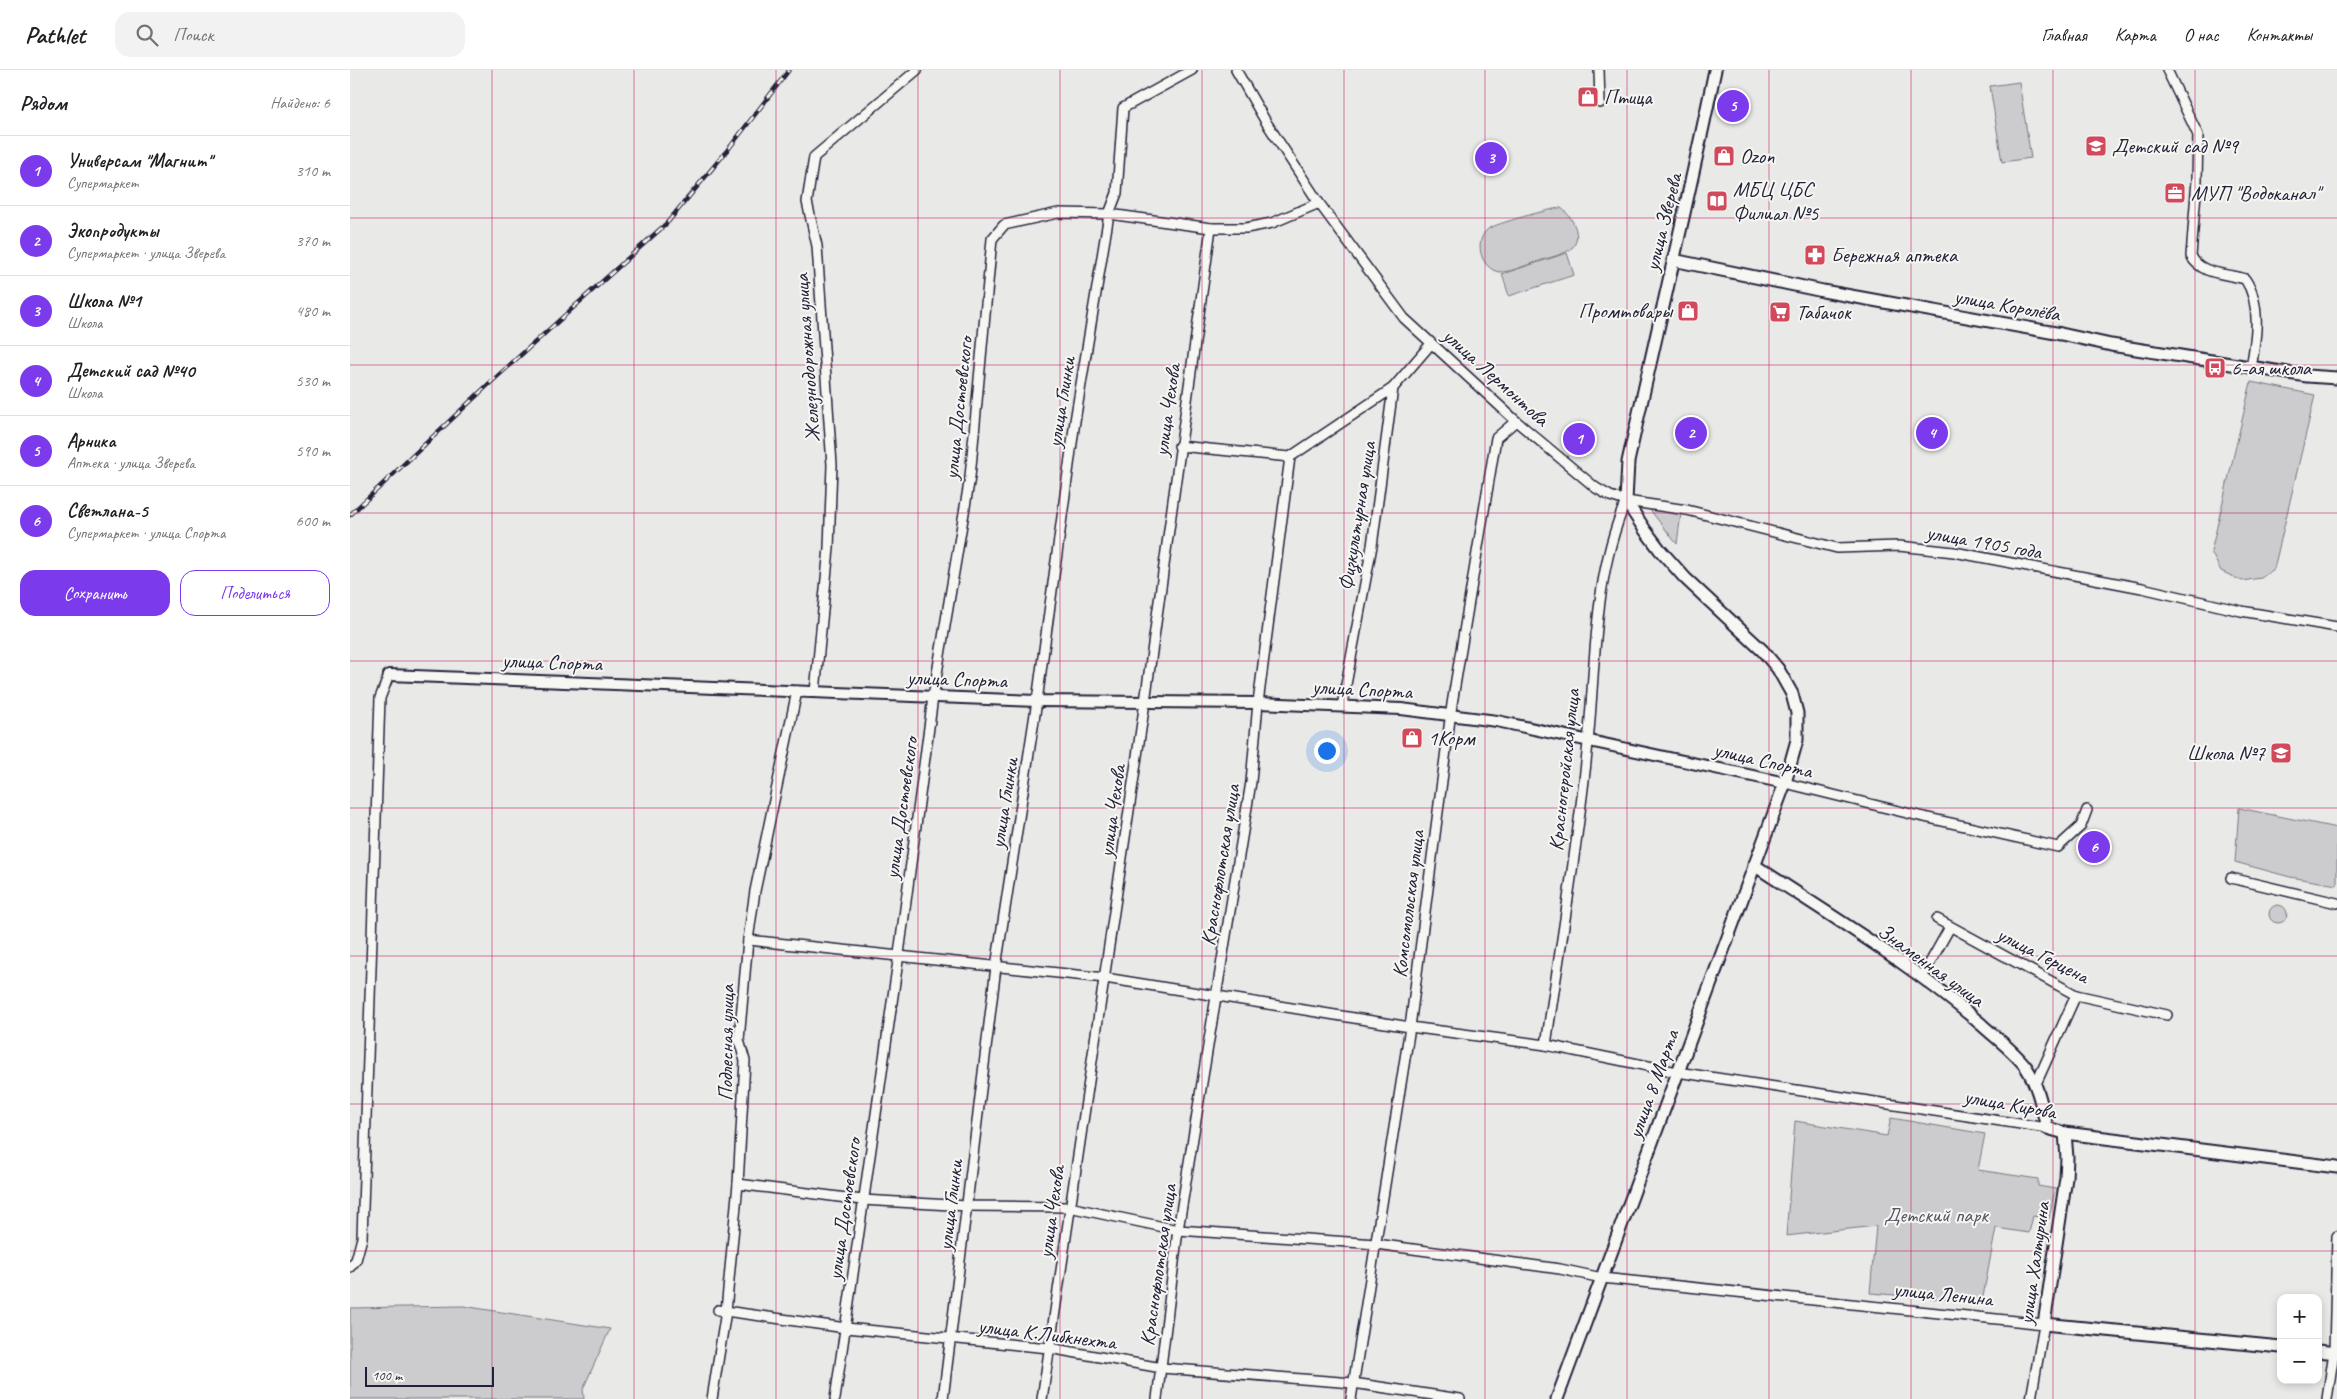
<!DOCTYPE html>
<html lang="ru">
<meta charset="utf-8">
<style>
body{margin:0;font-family:Caveat,sans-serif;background:#f2f2f2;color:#202124}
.controls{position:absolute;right:15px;bottom:15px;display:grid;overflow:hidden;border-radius:10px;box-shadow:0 2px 8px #0003}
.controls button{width:45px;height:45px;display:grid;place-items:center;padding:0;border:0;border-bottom:1px solid #e0e0e0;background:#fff;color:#202124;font:25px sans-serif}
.scale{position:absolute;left:15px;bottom:12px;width:129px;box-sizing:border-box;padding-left:5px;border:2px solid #22223b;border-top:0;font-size:14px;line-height:18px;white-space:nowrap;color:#22223b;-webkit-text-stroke:4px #f6f6f2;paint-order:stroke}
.you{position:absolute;left:976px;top:680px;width:18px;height:18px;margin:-12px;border:4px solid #fff;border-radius:50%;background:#1a73e8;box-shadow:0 0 0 8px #1a73e833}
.badge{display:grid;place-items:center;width:32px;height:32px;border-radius:50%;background:#7c3aed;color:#fff;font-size:16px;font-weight:700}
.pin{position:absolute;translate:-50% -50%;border:2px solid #fff;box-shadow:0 1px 5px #0006}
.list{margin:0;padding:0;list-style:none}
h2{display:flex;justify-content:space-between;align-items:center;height:65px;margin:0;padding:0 20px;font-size:21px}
h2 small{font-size:16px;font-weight:400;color:#757577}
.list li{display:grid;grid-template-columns:32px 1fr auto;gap:15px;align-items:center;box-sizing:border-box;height:70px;padding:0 20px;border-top:1px solid #e0e0e0}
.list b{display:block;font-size:19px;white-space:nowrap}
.list p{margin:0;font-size:16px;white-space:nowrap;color:#757577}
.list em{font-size:16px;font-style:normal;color:#757577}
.actions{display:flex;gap:10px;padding:15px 20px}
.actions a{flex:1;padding:11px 0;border:1px solid #7c3aed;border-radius:15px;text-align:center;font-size:18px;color:#7c3aed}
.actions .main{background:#7c3aed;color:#fff}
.icon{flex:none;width:28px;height:28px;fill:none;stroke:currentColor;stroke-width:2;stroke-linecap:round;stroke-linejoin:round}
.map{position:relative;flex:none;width:1987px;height:1329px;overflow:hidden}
header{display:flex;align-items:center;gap:30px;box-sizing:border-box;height:70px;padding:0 25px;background:#fff;border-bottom:1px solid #e0e0e0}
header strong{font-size:24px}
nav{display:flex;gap:28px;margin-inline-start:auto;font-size:18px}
.search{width:350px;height:45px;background:#f2f2f2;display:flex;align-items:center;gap:12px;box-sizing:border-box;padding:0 18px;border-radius:15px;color:#757577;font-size:19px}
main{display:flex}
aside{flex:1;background:#fff}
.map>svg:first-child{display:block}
.green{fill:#ccccce;stroke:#777784}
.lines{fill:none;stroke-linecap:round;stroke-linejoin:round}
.minor-casing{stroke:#22223b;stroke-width:12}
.tertiary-casing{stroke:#22223b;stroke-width:14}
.secondary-casing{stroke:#22223b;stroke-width:15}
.minor{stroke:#f6f6f2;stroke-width:9}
.tertiary{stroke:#f6f6f2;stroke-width:10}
.secondary{stroke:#f6f6f2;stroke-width:11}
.rail-casing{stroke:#22223b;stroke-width:4.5}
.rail{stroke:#f6f6f2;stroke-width:2.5;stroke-dasharray:8;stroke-linecap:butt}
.grid{fill:none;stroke:#c2185b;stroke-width:1;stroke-opacity:0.55}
.labels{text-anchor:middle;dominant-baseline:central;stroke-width:4;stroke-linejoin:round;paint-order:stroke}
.poi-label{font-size:21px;fill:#22223b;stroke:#f6f6f2;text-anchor:start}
.street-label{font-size:21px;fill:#22223b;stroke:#f6f6f2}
.park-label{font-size:21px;fill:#555567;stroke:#f6f6f2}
</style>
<header>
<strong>Pathlet</strong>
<div class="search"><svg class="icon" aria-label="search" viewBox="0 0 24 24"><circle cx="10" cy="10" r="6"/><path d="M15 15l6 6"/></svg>Поиск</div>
<nav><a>Главная</a><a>Карта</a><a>О нас</a><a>Контакты</a></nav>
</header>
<main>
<aside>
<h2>Рядом<small>Найдено: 6</small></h2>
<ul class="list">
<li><span class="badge">1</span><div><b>Универсам &quot;Магнит&quot;</b><p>Супермаркет</p></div><em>310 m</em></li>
<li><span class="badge">2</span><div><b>Экопродукты</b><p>Супермаркет · улица Зверева</p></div><em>370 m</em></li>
<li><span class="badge">3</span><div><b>Школа №1</b><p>Школа</p></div><em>480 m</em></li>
<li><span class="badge">4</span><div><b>Детский сад №40</b><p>Школа</p></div><em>530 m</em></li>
<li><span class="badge">5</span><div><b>Арника</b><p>Аптека · улица Зверева</p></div><em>590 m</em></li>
<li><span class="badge">6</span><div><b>Светлана-5</b><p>Супермаркет · улица Спорта</p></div><em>600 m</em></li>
</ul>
<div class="actions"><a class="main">Сохранить</a><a>Поделиться</a></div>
</aside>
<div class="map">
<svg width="1987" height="1329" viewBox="0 0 1987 1329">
<rect width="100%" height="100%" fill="#e9e9e7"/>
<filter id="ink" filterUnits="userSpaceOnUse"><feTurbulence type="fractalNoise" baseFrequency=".02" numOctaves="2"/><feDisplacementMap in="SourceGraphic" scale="10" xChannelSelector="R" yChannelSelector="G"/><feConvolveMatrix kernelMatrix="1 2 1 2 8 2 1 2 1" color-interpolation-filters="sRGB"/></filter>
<g filter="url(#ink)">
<!-- green -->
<g class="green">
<polygon points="1669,12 1681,88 1652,92 1640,16"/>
<path d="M1211,138c13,9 25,35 5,44 -11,5 -23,7 -33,11 -10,3 -20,8 -30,9 -21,1 -31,-30 -15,-43 6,-5 64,-21 73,-21z"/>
<polygon points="1217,183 1224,205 1159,226 1152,204"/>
<polygon points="1901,312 1965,325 1924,499 1911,508 1892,511 1871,501 1861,482"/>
<polygon points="1297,436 1331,443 1327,474"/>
<polygon points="1889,738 1987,758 1987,815 1940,807 1885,792"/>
<circle cx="1928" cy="844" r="9"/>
<polygon points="1541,1048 1635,1064 1628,1100 1688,1109 1688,1116 1705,1119 1699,1149 1683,1146 1679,1163 1646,1158 1632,1232 1520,1223 1526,1156 1436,1166 1445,1051 1537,1066"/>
<polygon points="113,1236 260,1259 233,1319 234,1329 0,1329 0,1238"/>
</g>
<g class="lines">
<!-- minor casing -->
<g class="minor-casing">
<g id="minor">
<polyline points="886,0 916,52 969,133 1054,248 1166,351 1246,418 1260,426 1276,431 1337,440 1487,478 1549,476 1604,482 1792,518 1891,541 1987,557"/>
<polyline points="1249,0 1250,33"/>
<path d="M1817,0l31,65 -1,45 -6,76c10,19 35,17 54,23 17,25 11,60 6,89"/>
<polyline points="829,376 940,387"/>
<polyline points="465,622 479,478 482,395 467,176 457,132 464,87 567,0"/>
<polyline points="992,636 1022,476 1043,318 1080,275"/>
<polyline points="1435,713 1565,745 1708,777 1731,756 1737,740"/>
<polyline points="1881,808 1987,833"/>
<polyline points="1587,849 1726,925 1817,945"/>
<polyline points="398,870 755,908 1060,957 1196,975 1327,1002 1697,1058"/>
<polyline points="1572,907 1600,857"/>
<path d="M1196,975c14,-97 31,-194 41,-292 9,-84 5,-173 39,-252"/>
<polyline points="1686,1014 1726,925"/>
<polyline points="388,1114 512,1130 618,1136 719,1137 828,1160 1026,1174 1210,1199 1252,1208 1694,1254 1681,1329"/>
<polyline points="0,1197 6,1190 12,1168 30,628 39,605"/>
<polyline points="368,1240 496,1258 699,1278 812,1298 1003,1313 1110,1329"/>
<polyline points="362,1329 376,1241 388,1114 395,991 389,970 398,870 405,821 447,621"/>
<polyline points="485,1329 549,884 583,627 620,407 642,169 654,155 708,143 759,144 861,158 896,158 922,153 969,133"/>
<polyline points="593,1329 646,897 687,631 725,351 759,144 767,123 773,38 842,0"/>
<polyline points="692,1329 795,632 861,158"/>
<polyline points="807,1329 828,1160 901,712 908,633 940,387 1043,318"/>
<polyline points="1001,1329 1060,957 1102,634 1146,368 1166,351"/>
<polyline points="1977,1329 1984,1282 1987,1166"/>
</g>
</g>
<!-- tertiary casing -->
<g class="tertiary-casing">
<polyline id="tertiary" points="39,605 687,631 908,633 1051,639 1147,651 1435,713"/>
</g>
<!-- secondary casing -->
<g class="secondary-casing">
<g id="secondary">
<polyline points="1323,190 1473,221 1711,264 1761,275 1957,306 1987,308"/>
<path d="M1404,795c77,51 158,99 228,160 14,13 32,26 44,42 12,18 16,40 21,61l18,5 272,34"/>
<polyline points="1715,1063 1717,1088 1716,1108 1694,1254 1931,1277"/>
<polyline points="1968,1281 1987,1283"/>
<path d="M1207,1329l228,-616 12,-43v-27l-5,-19 -14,-25 -15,-18 -78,-73 -25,-28 -15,-20 -19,-29 2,-39c29,-131 60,-261 87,-392"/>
</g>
</g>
<!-- minor -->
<use href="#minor" class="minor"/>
<!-- tertiary -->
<use href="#tertiary" class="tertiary"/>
<!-- secondary -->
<use href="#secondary" class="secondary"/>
<!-- rail casing -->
<g class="rail-casing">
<polyline id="rail" points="0,445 141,312 317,153 380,77 439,0"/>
</g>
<!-- rail -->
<use href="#rail" class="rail"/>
</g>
</g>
<!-- grid -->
<path class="grid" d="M142,0v1329M284,0v1329M426,0v1329M568,0v1329M710,0v1329M852,0v1329M994,0v1329M1135,0v1329M1277,0v1329M1419,0v1329M1561,0v1329M1703,0v1329M1845,0v1329M0,148h1987M0,295h1987M0,443h1987M0,591h1987M0,738h1987M0,886h1987M0,1034h1987M0,1181h1987"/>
<!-- icons -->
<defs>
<g id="shop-square" transform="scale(1.125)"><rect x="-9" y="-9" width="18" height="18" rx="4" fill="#d1495b" stroke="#f6f6f2"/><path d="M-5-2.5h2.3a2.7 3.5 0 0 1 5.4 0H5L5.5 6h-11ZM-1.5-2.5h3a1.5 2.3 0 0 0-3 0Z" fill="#fff"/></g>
<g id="school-square" transform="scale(1.125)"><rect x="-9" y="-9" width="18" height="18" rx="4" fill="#d1495b" stroke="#f6f6f2"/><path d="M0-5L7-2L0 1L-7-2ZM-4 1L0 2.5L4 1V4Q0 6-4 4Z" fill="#fff"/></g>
<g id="office-square" transform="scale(1.125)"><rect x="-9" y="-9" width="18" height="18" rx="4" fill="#d1495b" stroke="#f6f6f2"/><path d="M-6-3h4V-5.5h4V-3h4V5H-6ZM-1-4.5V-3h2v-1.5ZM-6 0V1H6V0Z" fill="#fff"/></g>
<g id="library-square" transform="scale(1.125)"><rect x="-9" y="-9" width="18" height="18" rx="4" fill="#d1495b" stroke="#f6f6f2"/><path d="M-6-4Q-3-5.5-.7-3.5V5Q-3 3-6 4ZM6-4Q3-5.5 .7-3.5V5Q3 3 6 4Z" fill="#fff"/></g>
<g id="pharmacy-square" transform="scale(1.125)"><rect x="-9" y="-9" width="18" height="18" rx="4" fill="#d1495b" stroke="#f6f6f2"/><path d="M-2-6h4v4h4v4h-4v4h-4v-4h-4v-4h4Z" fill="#fff"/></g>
<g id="supermarket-square" transform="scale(1.125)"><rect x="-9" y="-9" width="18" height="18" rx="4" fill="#d1495b" stroke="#f6f6f2"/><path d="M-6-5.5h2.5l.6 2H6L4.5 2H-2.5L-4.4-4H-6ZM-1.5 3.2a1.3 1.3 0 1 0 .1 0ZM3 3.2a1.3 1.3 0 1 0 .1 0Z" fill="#fff"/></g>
<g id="bus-square" transform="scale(1.125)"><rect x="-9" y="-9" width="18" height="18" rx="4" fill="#d1495b" stroke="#f6f6f2"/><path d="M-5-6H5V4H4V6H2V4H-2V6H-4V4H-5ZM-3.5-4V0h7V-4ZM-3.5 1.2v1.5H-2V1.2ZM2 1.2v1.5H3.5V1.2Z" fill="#fff"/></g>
</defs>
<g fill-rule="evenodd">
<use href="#shop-square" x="1238" y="27"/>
<use href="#school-square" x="1746" y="76"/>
<use href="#shop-square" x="1374" y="86"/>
<use href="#office-square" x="1825" y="123"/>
<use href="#library-square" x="1367" y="131"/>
<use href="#pharmacy-square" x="1465" y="185"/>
<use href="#shop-square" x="1338" y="241"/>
<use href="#supermarket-square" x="1430" y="242"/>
<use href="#bus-square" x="1865" y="298"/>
<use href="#shop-square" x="1062" y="668"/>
<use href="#school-square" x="1931" y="683"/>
</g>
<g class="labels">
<!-- poi labels -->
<g class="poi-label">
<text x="1254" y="27">Птица</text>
<text x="1762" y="76">Детский сад №9</text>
<text x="1390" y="86">Ozon</text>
<text x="1383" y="119">МБЦ ЦБС<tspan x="1383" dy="24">Филиал №5</tspan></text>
<text x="1841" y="123">МУП "Водоканал"</text>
<text x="1481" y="185">Бережная аптека</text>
<text x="1322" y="241" text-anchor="end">Промтовары</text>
<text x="1446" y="242">Табачок</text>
<text x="1881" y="298">6-ая школа</text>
<text x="1078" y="668">1Корм</text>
<text x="1915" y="683" text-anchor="end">Школа №7</text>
</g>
<!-- street labels -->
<g class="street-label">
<text transform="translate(1313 152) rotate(-76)">улица Зверева</text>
<text transform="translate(1657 235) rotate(10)">улица Королёва</text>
<text transform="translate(457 288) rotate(-94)">Железнодорожная улица</text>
<text transform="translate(1146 307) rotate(42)">улица Лермонтова</text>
<text transform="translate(711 332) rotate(-81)">улица Глинки</text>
<text transform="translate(608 338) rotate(-84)">улица Достоевского</text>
<text transform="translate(817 340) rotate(-82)">улица Чехова</text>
<text transform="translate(1007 446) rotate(-81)">Физкультурная улица</text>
<text transform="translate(1634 472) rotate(10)">улица 1905 года</text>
<text transform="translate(202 592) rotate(2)">улица Спорта</text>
<text transform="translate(607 609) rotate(2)">улица Спорта</text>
<text transform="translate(1012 619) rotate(3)">улица Спорта</text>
<text transform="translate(1413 690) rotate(13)">улица Спорта</text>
<text transform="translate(1214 700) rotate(-84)">Красногеройская улица</text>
<text transform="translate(654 733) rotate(-81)">улица Глинки</text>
<text transform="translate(551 738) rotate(-82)">улица Достоевского</text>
<text transform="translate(762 741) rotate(-82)">улица Чехова</text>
<text transform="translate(870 795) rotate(-81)">Краснофлотская улица</text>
<text transform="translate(1058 834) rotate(-83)">Комсомольская улица</text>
<text transform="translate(1693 885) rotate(27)">улица Герцена</text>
<text transform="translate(1581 895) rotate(36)">Знаменная улица</text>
<text transform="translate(376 973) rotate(-89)">Подлесная улица</text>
<text transform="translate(1303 1014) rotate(-70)">улица 8 Марта</text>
<text transform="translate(1660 1034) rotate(10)">улица Кирова</text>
<text transform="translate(600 1135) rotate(-83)">улица Глинки</text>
<text transform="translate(494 1139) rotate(-82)">улица Достоевского</text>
<text transform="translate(701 1142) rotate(-82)">улица Чехова</text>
<text transform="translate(1684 1193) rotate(-82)">улица Халтурина</text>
<text transform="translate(808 1195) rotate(-82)">Краснофлотская улица</text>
<text transform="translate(1593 1224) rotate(6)">улица Ленина</text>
<text transform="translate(697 1264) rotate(7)">улица К.Либкнехта</text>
</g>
<!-- park labels -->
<g class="park-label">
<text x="1586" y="1145">Детский парк</text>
</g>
</g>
</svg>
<div class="controls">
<button>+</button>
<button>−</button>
</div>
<div class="scale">100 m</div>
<div class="you"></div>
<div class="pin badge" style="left:1229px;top:369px">1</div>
<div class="pin badge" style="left:1341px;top:363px">2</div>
<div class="pin badge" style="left:1141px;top:88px">3</div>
<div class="pin badge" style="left:1582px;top:363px">4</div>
<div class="pin badge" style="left:1383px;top:36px">5</div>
<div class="pin badge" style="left:1744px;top:777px">6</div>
</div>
</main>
